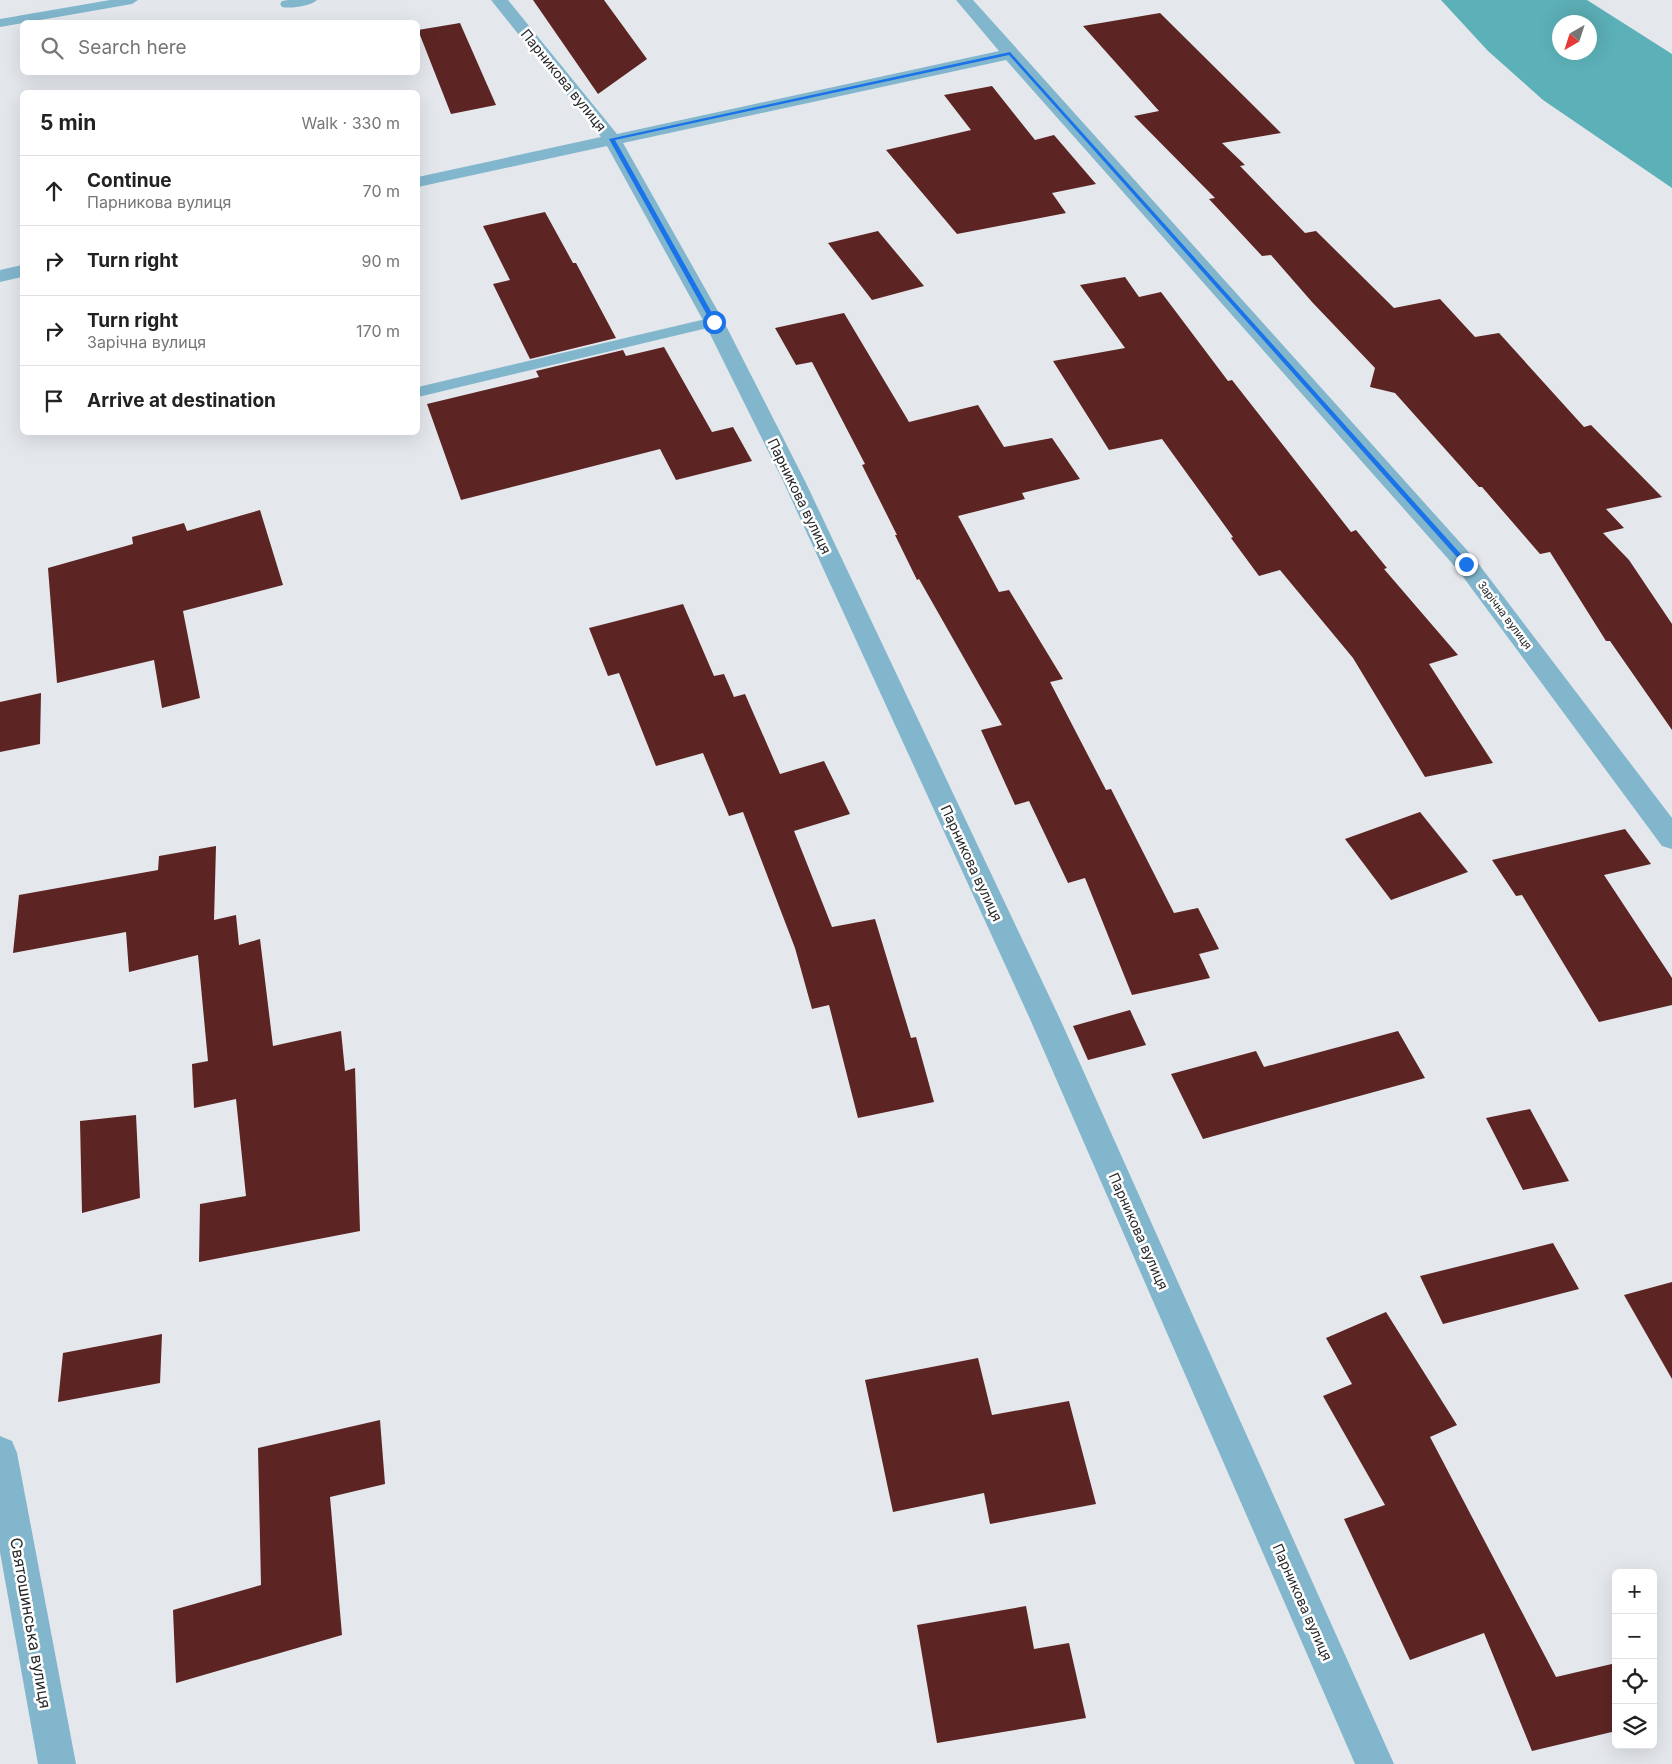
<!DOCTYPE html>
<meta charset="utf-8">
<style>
body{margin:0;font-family:Inter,sans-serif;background:#f6f6f6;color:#222}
.controls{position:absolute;right:15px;bottom:15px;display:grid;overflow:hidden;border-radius:8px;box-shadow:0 5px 20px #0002}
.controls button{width:45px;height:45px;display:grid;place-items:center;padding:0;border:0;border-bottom:1px solid #e0e0e0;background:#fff;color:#222;font:25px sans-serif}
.compass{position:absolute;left:1552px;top:15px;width:45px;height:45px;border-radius:50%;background:#fff;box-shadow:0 5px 20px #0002;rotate:219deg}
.stop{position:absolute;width:15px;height:15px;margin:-11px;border:4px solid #1a73e8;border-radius:50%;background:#fff}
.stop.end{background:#1a73e8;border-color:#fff;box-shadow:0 1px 5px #0008}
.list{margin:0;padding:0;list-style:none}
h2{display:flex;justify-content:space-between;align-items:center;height:65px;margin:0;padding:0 20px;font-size:21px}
h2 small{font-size:16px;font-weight:400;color:#767676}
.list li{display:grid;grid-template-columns:32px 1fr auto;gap:15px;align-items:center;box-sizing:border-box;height:70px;padding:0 20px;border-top:1px solid #e0e0e0}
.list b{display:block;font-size:19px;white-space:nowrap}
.list p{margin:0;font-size:16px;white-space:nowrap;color:#767676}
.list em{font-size:16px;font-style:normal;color:#767676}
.icon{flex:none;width:28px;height:28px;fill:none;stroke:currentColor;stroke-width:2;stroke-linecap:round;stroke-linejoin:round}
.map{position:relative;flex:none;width:1672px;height:1764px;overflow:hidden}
.search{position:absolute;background:#fff;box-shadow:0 5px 20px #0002;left:20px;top:20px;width:400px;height:55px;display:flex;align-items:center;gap:12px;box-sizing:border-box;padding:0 18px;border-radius:8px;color:#767676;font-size:19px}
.panel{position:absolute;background:#fff;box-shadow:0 5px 20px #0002;left:20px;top:90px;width:400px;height:345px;border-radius:8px}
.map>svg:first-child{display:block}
.water{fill:#5cb0b7;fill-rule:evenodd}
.building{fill:#5c2523}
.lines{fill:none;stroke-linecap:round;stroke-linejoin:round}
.service{fill:#82b6cd;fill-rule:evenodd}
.minor{fill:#82b6cd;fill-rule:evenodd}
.route{fill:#1a73e8}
.labels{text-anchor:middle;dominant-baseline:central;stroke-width:5;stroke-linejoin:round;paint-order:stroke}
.far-street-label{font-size:11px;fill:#27282a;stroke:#fff}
.street-label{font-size:14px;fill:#27282a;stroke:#fff}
.near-street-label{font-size:16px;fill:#27282a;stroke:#fff}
</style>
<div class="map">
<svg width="1672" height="1764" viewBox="0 0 1672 1764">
<rect width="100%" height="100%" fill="#e4e7ec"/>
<!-- water -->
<path class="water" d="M1441,0h146l85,54v134l-129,-88 -55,-49zM1560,22h30v30h-30z"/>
<!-- building -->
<g class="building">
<polygon points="533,0 604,0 647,59 598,94"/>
<polygon points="1160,13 1281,133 1222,143 1245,165 1240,166 1305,233 1316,231 1394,308 1440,299 1475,337 1499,333 1584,427 1591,425 1662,497 1606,509 1624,528 1603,533 1629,560 1672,624 1672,730 1610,641 1606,641 1550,552 1540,554 1482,487 1479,487 1395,393 1370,387 1375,368 1312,302 1271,255 1262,256 1209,199 1215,198 1134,116 1159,111 1083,26"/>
<polygon points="460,23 496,105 451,114 418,30"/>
<polygon points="992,86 1035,140 1054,135 1096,184 1052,193 1066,213 957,234 886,150 971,130 944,95"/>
<polygon points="545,212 573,263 576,263 616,338 530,359 493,284 510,280 483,226"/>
<polygon points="878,231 924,286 872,300 828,243"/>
<polygon points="1125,277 1139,297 1161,292 1228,381 1232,380 1351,532 1356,530 1387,568 1384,569 1458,655 1429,664 1493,763 1425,777 1353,658 1280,570 1259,576 1231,538 1233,537 1162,439 1109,450 1053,361 1125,348 1080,285"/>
<polygon points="844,313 909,422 978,405 1004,447 1052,438 1080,479 1022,493 1025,499 958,516 999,592 1009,590 1063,679 1050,682 1106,790 1111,789 1174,913 1198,908 1219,949 1199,954 1210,978 1132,995 1085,878 1068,883 1029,801 1015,805 981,730 1002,725 919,579 917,580 895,535 897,535 862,465 865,464 812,362 796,365 775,328"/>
<polygon points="664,347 712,432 733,427 752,461 676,480 660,449 461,500 427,404 539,377 536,371 623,350 626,356"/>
<polygon points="260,510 283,585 183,611 200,698 162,708 154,660 57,683 48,568 133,544 132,537 184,523 187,531"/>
<polygon points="683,604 714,676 724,674 734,697 745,694 780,774 824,761 850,814 794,831 832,927 875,919 911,1038 916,1037 934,1102 858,1118 829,1005 812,1009 795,948 743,812 729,816 703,753 656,766 619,673 608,676 589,628"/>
<polygon points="41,693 40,744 0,752 0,702"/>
<polygon points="1420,812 1468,872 1391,900 1345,839"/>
<polygon points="1625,829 1651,864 1604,875 1672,978 1672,1005 1599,1022 1522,895 1516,896 1492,860"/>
<polygon points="216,846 214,920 236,915 239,945 260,939 273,1046 341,1031 345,1071 355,1068 360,1231 199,1262 200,1204 246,1196 236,1099 194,1108 192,1064 208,1061 198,955 129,972 126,932 13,953 19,895 158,870 159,856"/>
<polygon points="1130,1010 1146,1045 1088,1060 1073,1026"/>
<polygon points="1398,1031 1425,1078 1203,1139 1171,1074 1256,1051 1264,1067"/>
<polygon points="1530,1109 1569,1181 1523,1190 1486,1118"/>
<polygon points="136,1115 140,1198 82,1213 80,1121"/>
<polygon points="1553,1243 1579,1289 1443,1324 1420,1276"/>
<polygon points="1672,1282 1672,1379 1624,1295"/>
<polygon points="1386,1312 1457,1425 1430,1437 1556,1677 1616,1663 1616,1731 1532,1751 1484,1633 1410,1660 1344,1519 1385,1505 1323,1396 1352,1384 1326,1338"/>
<polygon points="162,1334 160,1383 58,1402 63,1353"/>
<polygon points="978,1358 992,1415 1069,1401 1096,1504 990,1524 984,1493 893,1512 865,1380"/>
<polygon points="380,1420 385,1484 330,1497 342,1635 176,1683 173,1610 261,1585 258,1448"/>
<polygon points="1026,1606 1034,1649 1069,1643 1086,1718 937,1743 917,1625"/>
</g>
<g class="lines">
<!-- service -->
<g class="service">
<polygon points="110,0 138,0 132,4 0,27 0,19"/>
<path d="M288,0h29c-6,6 -27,9 -35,7l-2,-3 2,-3z"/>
<polygon points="714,317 720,319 722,322 720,325 418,397 418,387"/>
</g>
<!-- minor -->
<g class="minor">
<polygon points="491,0 508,0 617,134 999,51 956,0 973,0 1474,558 1672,818 1672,849 1662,846 1458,570 1006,60 623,143 724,322 805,481 1060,1019 1394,1764 1355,1764 1030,1019 783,481 704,322 607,146 418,187 418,177 601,137"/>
<polygon points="22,265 22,277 0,282 0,270"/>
<polygon points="0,1436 12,1441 17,1453 76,1764 38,1764 0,1552"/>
</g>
</g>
<!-- route -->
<polygon class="route" points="1010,52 1468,562 1468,565 1464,565 1009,55 615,140 717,322 714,324 711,322 609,139"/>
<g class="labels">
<!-- far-street labels -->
<g class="far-street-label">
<text transform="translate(1505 615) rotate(53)">Зарічна вулиця</text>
</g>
<!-- street labels -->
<g class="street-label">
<text transform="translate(564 80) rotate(51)">Парникова вулиця</text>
<text transform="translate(800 496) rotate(64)">Парникова вулиця</text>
<text transform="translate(972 863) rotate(65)">Парникова вулиця</text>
<text transform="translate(1139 1231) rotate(66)">Парникова вулиця</text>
<text transform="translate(1303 1602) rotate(66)">Парникова вулиця</text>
</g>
<!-- near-street labels -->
<g class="near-street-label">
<text transform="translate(31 1623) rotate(80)">Святошинська вулиця</text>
</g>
</g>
</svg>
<div class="controls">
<button>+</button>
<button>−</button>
<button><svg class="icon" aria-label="locate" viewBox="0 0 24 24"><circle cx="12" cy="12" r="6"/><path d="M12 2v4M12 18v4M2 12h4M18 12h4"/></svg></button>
<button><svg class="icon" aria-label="layers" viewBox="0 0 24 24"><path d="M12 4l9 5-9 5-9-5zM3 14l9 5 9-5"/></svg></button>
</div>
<svg class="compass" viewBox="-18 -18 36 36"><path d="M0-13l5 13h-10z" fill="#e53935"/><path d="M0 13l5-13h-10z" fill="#767676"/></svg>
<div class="stop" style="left:714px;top:322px"></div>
<div class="stop end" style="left:1466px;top:564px"></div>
<div class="search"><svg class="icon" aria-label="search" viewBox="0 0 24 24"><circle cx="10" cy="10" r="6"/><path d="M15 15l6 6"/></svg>Search here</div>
<section class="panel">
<h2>5 min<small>Walk · 330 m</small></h2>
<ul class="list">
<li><svg class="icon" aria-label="ahead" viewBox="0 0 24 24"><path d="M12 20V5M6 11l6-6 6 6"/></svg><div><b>Continue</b><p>Парникова вулиця</p></div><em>70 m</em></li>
<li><svg class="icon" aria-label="right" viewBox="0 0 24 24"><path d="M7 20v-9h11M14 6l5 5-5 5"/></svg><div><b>Turn right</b></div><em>90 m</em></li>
<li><svg class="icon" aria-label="right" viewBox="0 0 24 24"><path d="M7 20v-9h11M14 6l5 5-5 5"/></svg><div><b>Turn right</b><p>Зарічна вулиця</p></div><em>170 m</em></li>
<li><svg class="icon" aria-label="arrive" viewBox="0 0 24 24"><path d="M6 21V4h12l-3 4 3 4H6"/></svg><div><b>Arrive at destination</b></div></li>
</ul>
</section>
</div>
